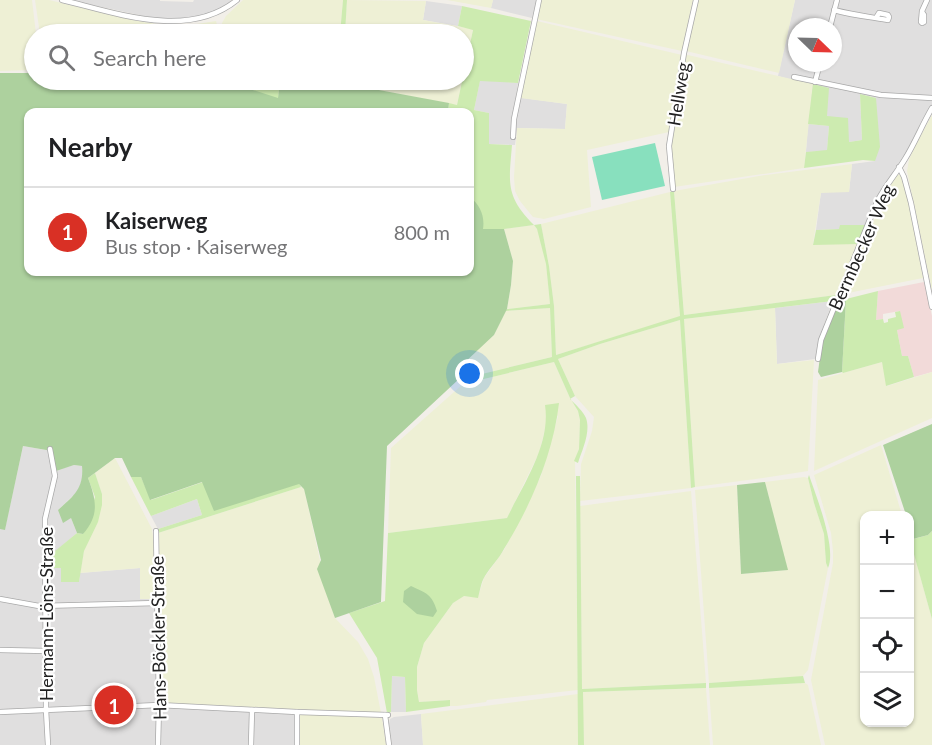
<!DOCTYPE html>
<meta charset="utf-8">
<style>
body{margin:0;font-family:Lato,sans-serif;background:#f6f6f6;color:#202124}
.controls{position:absolute;right:18px;bottom:18px;display:grid;overflow:hidden;border-radius:12px;box-shadow:0 2px 4px #0004}
.controls button{width:54px;height:54px;display:grid;place-items:center;padding:0;border:0;border-bottom:2px solid #e0e0e0;background:#fff;color:#202124;font:30px sans-serif}
.compass{position:absolute;left:788px;top:18px;width:54px;height:54px;border-radius:50%;background:#fff;box-shadow:0 2px 4px #0004;rotate:113deg}
.you{position:absolute;left:470px;top:374px;width:21px;height:21px;margin:-15px;border:4px solid #fff;border-radius:50%;background:#1a73e8;box-shadow:0 0 0 9px #1a73e833}
.badge{display:grid;place-items:center;width:39px;height:39px;border-radius:50%;background:#d93025;color:#fff;font-size:20px;font-weight:700}
.pin{position:absolute;translate:-50% -50%;border:3px solid #fff;box-shadow:0 2px 6px #0006}
.list{margin:0;padding:0;list-style:none}
h2{display:flex;justify-content:space-between;align-items:center;height:78px;margin:0;padding:0 24px;font-size:26px}
h2 small{font-size:20px;font-weight:400;color:#757577}
.list li{display:grid;grid-template-columns:39px 1fr auto;gap:18px;align-items:center;box-sizing:border-box;height:90px;padding:0 24px;border-top:2px solid #e0e0e0}
.list b{display:block;font-size:22px;white-space:nowrap}
.list p{margin:0;font-size:20px;white-space:nowrap;color:#757577}
.list em{font-size:20px;font-style:normal;color:#757577}
.icon{flex:none;width:33px;height:33px;fill:none;stroke:currentColor;stroke-width:2;stroke-linecap:round;stroke-linejoin:round}
.map{position:relative;flex:none;width:932px;height:745px;overflow:hidden}
.search{position:absolute;background:#fff;box-shadow:0 2px 4px #0004;left:24px;top:24px;width:450px;height:66px;display:flex;align-items:center;gap:15px;box-sizing:border-box;padding:0 21px;border-radius:33px;color:#757577;font-size:22px}
.panel{position:absolute;background:#fff;box-shadow:0 2px 4px #0004;left:24px;top:108px;width:450px;height:168px;border-radius:12px}
.map>svg:first-child{display:block}
.residential{fill:#e0dfdf;fill-rule:evenodd}
.commercial{fill:#f2dad9}
.farmland{fill:#eef0d5}
.grass{fill:#cdebb0}
.forest{fill:#add19e}
.pitch{fill:#88e0be}
.lines{fill:none;stroke-linecap:round;stroke-linejoin:round}
.street-casing{stroke:#a9a9a9;stroke-width:6}
.street{stroke:#fff;stroke-width:4.5}
.labels{text-anchor:middle;dominant-baseline:central;stroke-width:4.5;stroke-linejoin:round;paint-order:stroke}
.street-label{font-size:18px;fill:#222;stroke:#fff}
</style>
<div class="map">
<svg width="932" height="745" viewBox="0 0 932 745">
<rect width="100%" height="100%" fill="#f2efe9"/>
<!-- residential -->
<g class="residential">
<polygon points="69,0 160,0 160,1 193,2 194,0 232,0 221,10 193,18 158,19"/>
<polygon points="493,0 537,0 532,18 491,8"/>
<path d="M795,0h137v104l-10,17 -18,36 -24,34 -13,34h-26l-1,4 -24,1 5,-38h28l3,-28 23,-3 1,-63 -16,-4 2,46 -13,2 -22,-26 -38,-37 -11,-3zM797,27h36v36h-36z"/>
<polygon points="426,1 462,6 458,26 423,20"/>
<polygon points="480,80 518,83 516,97 567,104 565,129 517,128 515,145 489,144 489,113 474,110"/>
<polygon points="808,124 829,126 827,151 806,152"/>
<polygon points="833,301 820,335 815,359 777,364 775,308"/>
<polygon points="23,446 52,451 56,470 74,465 82,466 83,476 79,490 58,510 71,518 77,533 50,556 61,568 79,582 80,573 140,568 140,598 160,599 161,700 164,703 298,710 298,745 0,745 0,529 5,529"/>
<polygon points="197,499 202,515 158,529 151,516"/>
<polygon points="392,676 405,677 406,712 391,712"/>
<polygon points="421,714 423,745 392,745 389,723 390,719 394,717"/>
</g>
<!-- commercial -->
<polygon class="commercial" points="924,282 932,316 932,372 914,377 908,356 902,356 897,330 900,311 883,314 883,319 876,320 878,291"/>
<!-- farmland -->
<g class="farmland">
<polygon points="0,0 32,0 36,34 34,34 34,70 0,71"/>
<polygon points="35,0 49,0 133,20 162,25 190,25 216,21 217,25 218,34 40,34"/>
<polygon points="243,0 343,0 340,34 221,34 222,23 226,16"/>
<polygon points="347,0 426,1 423,20 473,29 464,74 464,34 345,34"/>
<polygon points="447,0 493,0 491,8"/>
<polygon points="541,0 693,0 682,51 536,19"/>
<polygon points="698,0 795,0 779,73 686,51"/>
<polygon points="537,21 682,55 669,132 587,150 591,207 544,219 533,217 520,201 515,191 514,177 517,128 565,129 567,104 520,98 535,24"/>
<polygon points="688,55 813,84 804,168 674,187 671,146 685,56"/>
<polygon points="284,80 336,80 336,85"/>
<polygon points="341,80 462,80 457,105 341,83"/>
<polygon points="932,115 932,291 907,171 909,160 914,148"/>
<polygon points="852,164 849,192 821,193 813,244 858,244 836,295 684,315 674,191 759,176"/>
<polygon points="897,174 900,175 902,178 908,197 923,278 843,294 842,292 887,191"/>
<polygon points="670,192 680,317 556,355 554,306 549,266 541,224"/>
<polygon points="534,225 537,229 541,240 546,264 550,304 507,309 511,285 513,261 504,229"/>
<polygon points="550,308 552,357 465,378 466,375 462,364 494,335 505,311"/>
<polygon points="775,308 777,364 814,360 808,471 763,478 695,487 684,319"/>
<polygon points="680,320 691,488 580,501 581,464 592,431 594,417 575,396 558,359 600,344"/>
<polygon points="554,362 570,398 578,411 580,420 579,449 575,461 578,690 487,700 486,702 457,706 450,706 449,700 419,702 417,690 417,667 424,643 453,603 463,596 478,597 484,578 504,550 541,476 558,416 546,411 546,425 539,453 507,518 388,533 391,448 463,384"/>
<polygon points="882,362 887,386 932,372 932,418 814,471 818,380"/>
<polygon points="881,445 902,515 864,516 864,722 910,722 910,539 932,619 932,745 825,745 811,680 833,563 833,551 831,533 814,475"/>
<polygon points="115,458 152,529 154,545 155,599 140,599 140,568 80,573 84,551 102,494 95,473"/>
<polygon points="804,477 808,478 814,503 824,534 826,563 828,568 808,670 803,676 797,677 709,683 695,490 737,485 741,574 787,570 765,482"/>
<polygon points="301,487 304,488 328,597 335,618 358,642 368,659 374,677 381,713 164,703 161,700 158,533"/>
<polygon points="691,491 706,683 582,689 580,506"/>
<polygon points="805,683 808,685 821,745 713,745 709,688"/>
<polygon points="706,688 710,745 584,745 582,692"/>
<polygon points="578,694 578,745 423,745 421,714"/>
<polygon points="298,713 382,718 386,745 298,745"/>
</g>
<!-- grass -->
<g class="grass">
<polygon points="343,0 347,0 345,34 340,34"/>
<path d="M462,6l69,15 -13,62 -38,-2 -6,29 15,3v31l23,1c-3,38 -7,51 22,80l7,-1 8,42 5,40 2,49 124,-39 -10,-124 4,-1 10,124 152,-20 -3,6 -149,18 11,168 -4,1 -11,-168 -80,24 -42,15 17,37 -5,3c6,6 13,12 16,19 5,14 -4,32 -8,45l-4,-2 5,-12 1,-29 -2,-9 -8,-13 -16,-36 -91,22 2,-6 87,-21 -2,-49 -45,3 2,-2 43,-5 -4,-40 -9,-35 -3,-4 -30,4h-21l-10,-30 -3,-2v-85h-22l1,-9 8,2 16,-75 -15,-4z"/>
<polygon points="222,80 280,81 278,99"/>
<polygon points="813,84 829,88 827,116 848,118 849,142 862,140 860,94 876,98 880,147 875,161 863,160 804,168 806,152 827,150 829,126 808,124"/>
<polygon points="840,225 865,225 858,244 813,245 816,230 839,229"/>
<polygon points="878,291 876,320 883,319 884,323 888,322 888,319 896,317 895,312 900,311 904,328 897,330 902,356 908,356 914,377 886,386 882,362 843,373 842,372 846,299"/>
<path d="M559,403c-6,52 -28,102 -55,146 -5,10 -13,17 -19,27 -4,6 -5,15 -7,22l-14,-2 -11,7 -29,40 -7,24v23l2,12 31,-2v6l-44,6 -1,-35 -13,-1 -1,36 -4,1 -10,-55 -28,-45 36,-12 3,-68 119,-15c17,-35 44,-74 38,-113z"/>
<polygon points="95,473 102,494 102,505 98,522 84,551 79,582 61,582 61,568 50,568 49,556 77,533 83,534 95,497 88,478"/>
<path d="M809,475c7,21 28,73 19,93l-2,-5 -2,-29 -10,-31 -6,-25z"/>
<polygon points="576,476 580,476 582,689 706,683 706,688 583,692 584,745 578,745"/>
<polygon points="131,477 141,477 151,500 203,482 299,483 301,487 158,533 158,529 202,515 197,499 151,516"/>
<polygon points="932,531 932,619 910,540 928,535"/>
<polygon points="803,676 805,683 709,688 709,683"/>
</g>
<!-- forest -->
<g class="forest">
<path d="M0,73h34v7h188l56,18 2,-17 60,6 1,-4 108,20 -1,9h-420v160h442v-75c10,8 15,19 13,32h21l9,32 -2,24 -4,24 -13,26 -31,29 3,11 -1,3 -6,1 -72,67 -6,156 -46,16 -18,-49 4,-9 -17,-71 -5,-5 -85,27 -12,-29 -52,18 -9,-23h-10l-9,-19h-7l-27,20c8,21 12,37 -5,56l-6,-1 -6,-15 -8,5 -5,-13c15,-14 26,-21 24,-44l-8,-1 -18,6 -4,-20 -29,-5 -18,84 -5,-1z"/>
<polygon points="846,299 842,372 821,377 818,372 822,342 836,307 840,301"/>
<polygon points="932,424 932,531 928,535 913,539 910,528 910,516 906,515 883,445"/>
<polygon points="765,482 788,570 741,574 737,485"/>
<path d="M411,586c15,7 21,8 26,25l-4,6 -16,-3 -14,-12 1,-11z"/>
</g>
<!-- pitch -->
<polygon class="pitch" points="655,143 665,186 602,200 592,157"/>
<g class="lines">
<!-- street casing -->
<g class="street-casing">
<g id="street">
<path d="M62,0c54,13 126,40 175,0"/>
<path d="M834,10c18,5 36,7 54,10l1,-3 -1,-2 -9,-2 -3,5"/>
<polyline points="922,12 924,15 924,22 922,23 921,22 922,11 927,0"/>
<polyline points="830,27 837,0"/>
<polyline points="794,77 881,95 932,98"/>
<polyline points="815,82 820,63"/>
<polyline points="513,137 514,119 539,0"/>
<polyline points="899,167 904,177 911,203 932,307"/>
<polyline points="673,189 669,146 684,53 696,0"/>
<path d="M818,359l3,-19 56,-138c8,-16 19,-28 28,-43 10,-16 17,-34 27,-51"/>
<polyline points="156,531 159,705 158,745"/>
<polyline points="0,599 39,606 158,603"/>
<polyline points="0,650 46,651"/>
<polyline points="0,712 159,705 297,712 388,715"/>
<polyline points="385,715 389,745"/>
<polyline points="48,745 46,710 45,519 55,476 50,449"/>
<polyline points="251,745 252,710"/>
<polyline points="297,745 297,712"/>
</g>
</g>
<!-- street -->
<use href="#street" class="street"/>
</g>
<g class="labels">
<!-- street labels -->
<g class="street-label">
<text transform="translate(678 94) rotate(-81)">Hellweg</text>
<text transform="translate(861 247) rotate(-66)">Bermbecker Weg</text>
<text transform="translate(46 614) rotate(-90)">Hermann-Löns-Straße</text>
<text transform="translate(158 638) rotate(-91)">Hans-Böckler-Straße</text>
</g>
</g>
</svg>
<div class="controls">
<button>+</button>
<button>−</button>
<button><svg class="icon" aria-label="locate" viewBox="0 0 24 24"><circle cx="12" cy="12" r="6"/><path d="M12 2v4M12 18v4M2 12h4M18 12h4"/></svg></button>
<button><svg class="icon" aria-label="layers" viewBox="0 0 24 24"><path d="M12 4l9 5-9 5-9-5zM3 14l9 5 9-5"/></svg></button>
</div>
<svg class="compass" viewBox="-18 -18 36 36"><path d="M0-13l5 13h-10z" fill="#e53935"/><path d="M0 13l5-13h-10z" fill="#757577"/></svg>
<div class="you"></div>
<div class="pin badge" style="left:114px;top:705px">1</div>
<div class="search"><svg class="icon" aria-label="search" viewBox="0 0 24 24"><circle cx="10" cy="10" r="6"/><path d="M15 15l6 6"/></svg>Search here</div>
<section class="panel">
<h2>Nearby<small></small></h2>
<ul class="list">
<li><span class="badge">1</span><div><b>Kaiserweg</b><p>Bus stop · Kaiserweg</p></div><em>800 m</em></li>
</ul>
</section>
</div>
